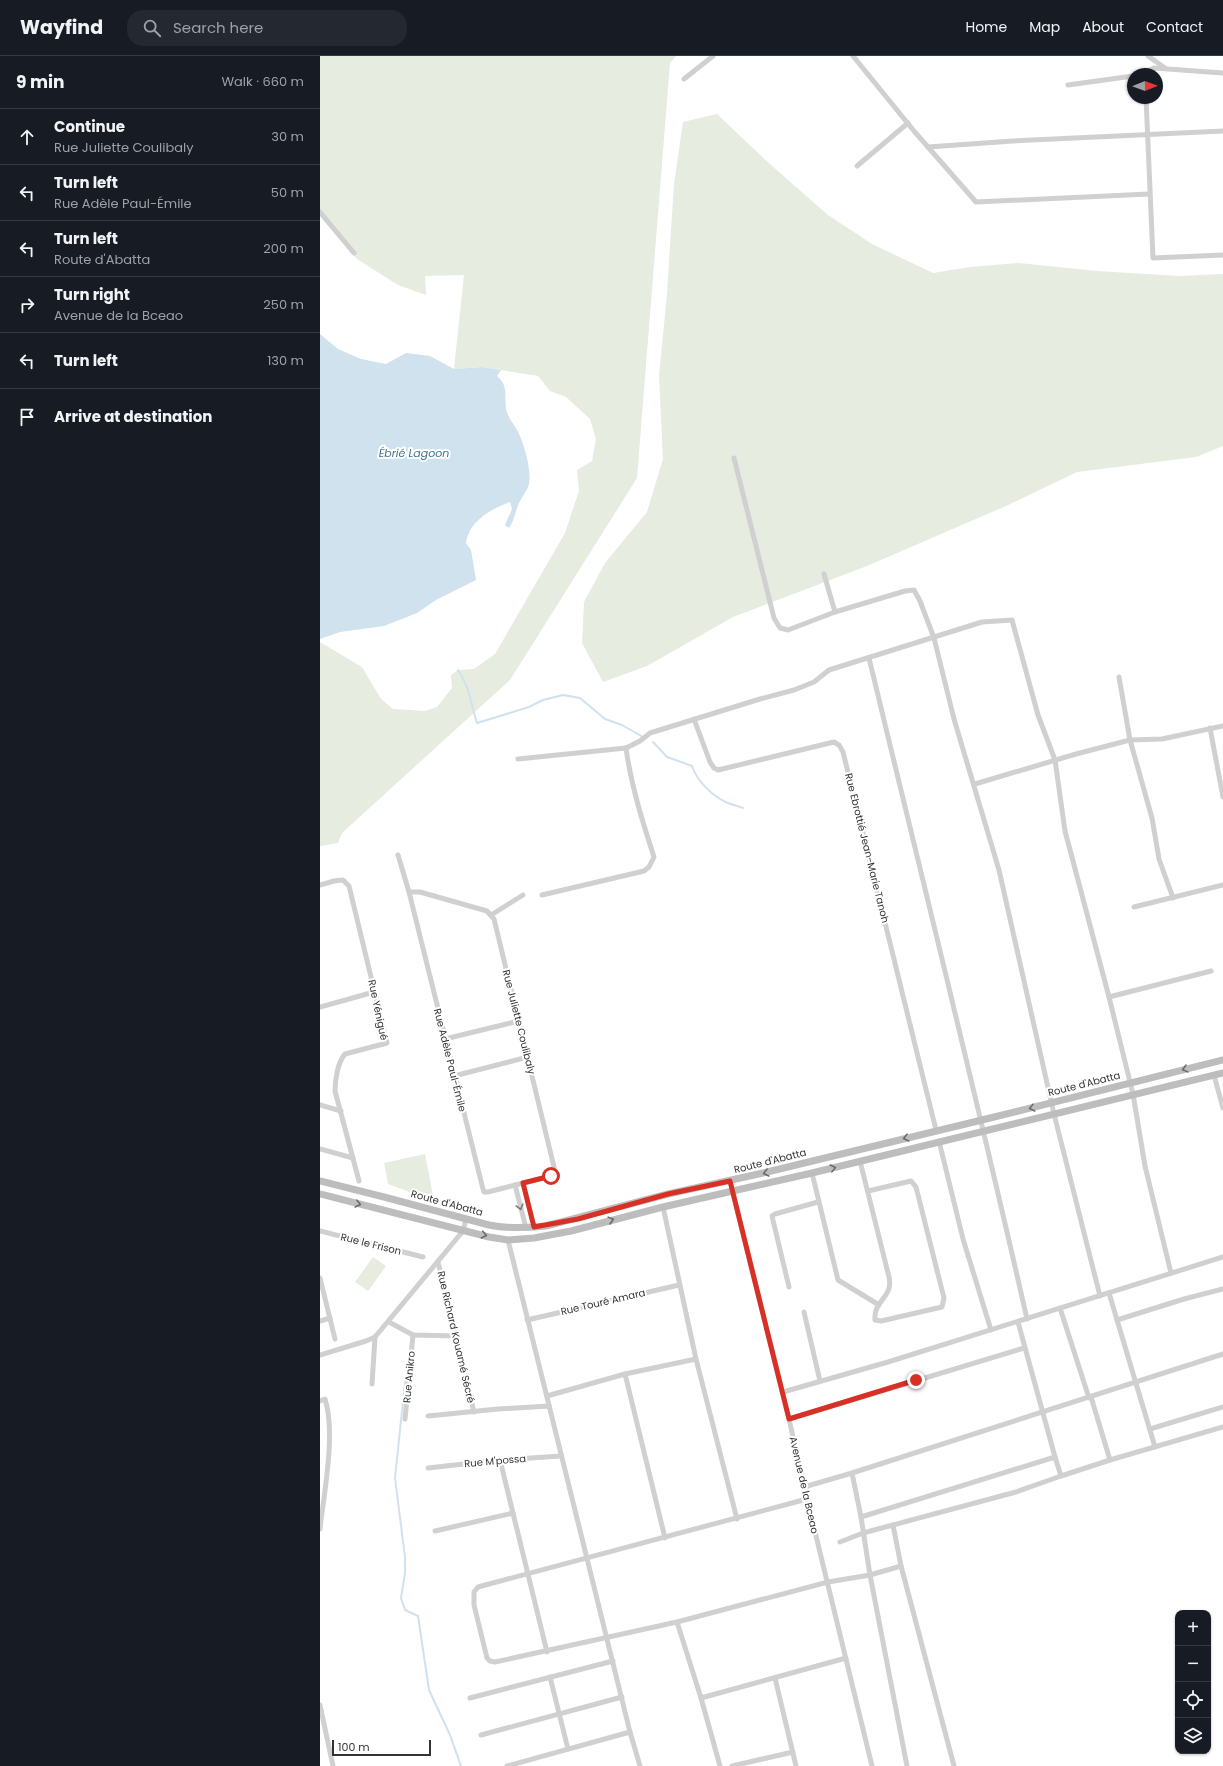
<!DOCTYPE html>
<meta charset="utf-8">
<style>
body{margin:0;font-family:Poppins,sans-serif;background:#242831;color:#f1f3f6}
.controls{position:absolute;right:12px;bottom:12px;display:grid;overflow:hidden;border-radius:8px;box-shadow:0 1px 3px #0004}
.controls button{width:36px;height:36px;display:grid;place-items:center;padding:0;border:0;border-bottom:1px solid #363941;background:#171b24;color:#f1f3f6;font:20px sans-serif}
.compass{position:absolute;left:807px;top:12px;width:36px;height:36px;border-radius:50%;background:#171b24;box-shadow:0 1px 3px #0004;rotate:89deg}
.scale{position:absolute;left:12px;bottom:10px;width:99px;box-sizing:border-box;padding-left:4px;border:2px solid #333;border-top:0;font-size:11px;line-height:14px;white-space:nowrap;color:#333;-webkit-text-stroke:3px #fff;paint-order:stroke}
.stop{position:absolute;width:12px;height:12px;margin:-9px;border:3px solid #d93025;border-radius:50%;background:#fff}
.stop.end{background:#d93025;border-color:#fff;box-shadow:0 1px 4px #0008}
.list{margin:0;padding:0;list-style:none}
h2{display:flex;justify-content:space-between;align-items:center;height:52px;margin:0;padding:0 16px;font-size:17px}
h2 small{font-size:13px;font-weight:400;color:#9ea1a6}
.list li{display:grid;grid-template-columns:26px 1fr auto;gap:12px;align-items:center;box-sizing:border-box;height:56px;padding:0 16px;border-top:1px solid #363941}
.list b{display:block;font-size:15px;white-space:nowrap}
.list p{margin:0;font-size:13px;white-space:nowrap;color:#9ea1a6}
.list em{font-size:13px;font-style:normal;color:#9ea1a6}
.icon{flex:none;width:22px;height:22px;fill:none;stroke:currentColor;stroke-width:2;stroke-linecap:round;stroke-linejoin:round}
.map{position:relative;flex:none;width:903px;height:1710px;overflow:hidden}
header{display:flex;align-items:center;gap:24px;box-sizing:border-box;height:56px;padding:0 20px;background:#171b24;border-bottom:1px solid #363941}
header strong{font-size:19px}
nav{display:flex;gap:22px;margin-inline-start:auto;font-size:14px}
.search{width:280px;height:36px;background:#242831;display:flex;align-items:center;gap:10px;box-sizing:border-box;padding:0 14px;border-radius:16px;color:#9ea1a6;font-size:15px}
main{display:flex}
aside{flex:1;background:#171b24}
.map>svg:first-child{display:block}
.green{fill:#e6ecdf}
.water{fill:#cfe2ee}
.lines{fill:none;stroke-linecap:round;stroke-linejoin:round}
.stream{stroke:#cfe2ee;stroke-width:2}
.street{stroke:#d0d0d0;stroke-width:5}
.secondary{stroke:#bdbdbd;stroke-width:7}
.oneway{stroke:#6a6a6a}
.oneway2{stroke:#7a7a7a}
.route{stroke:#d93025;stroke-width:5}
.labels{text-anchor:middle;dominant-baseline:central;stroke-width:4;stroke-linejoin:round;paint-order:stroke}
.street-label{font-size:10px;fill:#333;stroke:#fff}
.water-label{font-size:11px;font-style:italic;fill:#3f7597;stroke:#fff}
</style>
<header>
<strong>Wayfind</strong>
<div class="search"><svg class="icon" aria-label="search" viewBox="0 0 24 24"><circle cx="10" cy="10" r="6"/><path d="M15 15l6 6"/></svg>Search here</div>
<nav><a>Home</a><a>Map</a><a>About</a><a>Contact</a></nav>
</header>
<main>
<aside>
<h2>9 min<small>Walk · 660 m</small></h2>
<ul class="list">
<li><svg class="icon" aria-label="ahead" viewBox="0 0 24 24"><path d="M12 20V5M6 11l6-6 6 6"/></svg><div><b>Continue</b><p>Rue Juliette Coulibaly</p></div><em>30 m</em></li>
<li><svg class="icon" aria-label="left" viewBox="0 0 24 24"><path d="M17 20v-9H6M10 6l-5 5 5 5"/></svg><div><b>Turn left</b><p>Rue Adèle Paul-Émile</p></div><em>50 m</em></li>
<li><svg class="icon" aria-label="left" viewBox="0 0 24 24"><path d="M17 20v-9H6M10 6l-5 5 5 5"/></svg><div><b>Turn left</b><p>Route d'Abatta</p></div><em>200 m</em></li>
<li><svg class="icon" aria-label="right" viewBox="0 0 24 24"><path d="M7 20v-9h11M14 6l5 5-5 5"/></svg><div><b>Turn right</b><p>Avenue de la Bceao</p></div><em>250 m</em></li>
<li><svg class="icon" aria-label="left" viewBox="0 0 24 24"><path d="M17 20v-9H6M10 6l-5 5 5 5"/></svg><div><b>Turn left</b></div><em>130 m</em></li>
<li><svg class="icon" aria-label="arrive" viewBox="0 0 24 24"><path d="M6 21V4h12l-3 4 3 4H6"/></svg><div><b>Arrive at destination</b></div></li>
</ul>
</aside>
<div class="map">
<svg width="903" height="1710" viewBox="0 0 903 1710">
<rect width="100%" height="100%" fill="#fff"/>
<!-- green -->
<g class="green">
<polygon points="0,0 356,0 350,7 317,422 190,624 22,777 18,787 0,790 0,586 42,611 61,643 73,653 105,655 117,651 132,632 131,619 138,614 154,613 175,598 245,477 259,435 257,414 272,405 276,383 270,363 246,341 230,335 218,320 162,311 134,313 144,219 105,220 106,239 78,229 37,203 0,160"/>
<polygon points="397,58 451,109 508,159 552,188 613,217 650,211 699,207 777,215 860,220 903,218 903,390 876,401 757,416 686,450 547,510 413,561 327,610 283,626 262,587 264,546 285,507 327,456 343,403 339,320 347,238 354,128 363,66"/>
<polygon points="105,1098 114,1145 68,1128 64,1107"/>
<polygon points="53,1201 66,1210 48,1235 35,1226"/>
</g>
<!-- water -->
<path class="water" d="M0,278l18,15 23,10 25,5 20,-11 24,3 24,13 28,-2 19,3 -4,6c12,10 7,20 9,33 2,10 11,18 14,27 5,12 13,39 8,51 -2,5 -6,10 -9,16 -4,8 -4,17 -10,25l-4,-3 7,-16 -2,-7c-19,7 -41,19 -44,41l5,7 5,30 -40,20 -19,13 -33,13 -44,6 -20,7z"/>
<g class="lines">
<!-- stream -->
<g class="stream">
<path d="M138,614c12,17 13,35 19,53l52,-16 14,-7 20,-5 17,3 25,21 17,6 21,12"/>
<path d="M333,686l14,15 25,9c5,15 21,31 36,37 5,2 10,3 15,5"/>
<polyline points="87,1321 85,1326 75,1422 85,1501 85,1517 81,1542 85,1554 98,1560 109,1634 130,1679 141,1710"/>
</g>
<!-- street -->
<g class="street">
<polyline points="533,0 594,75 656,146 829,138"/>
<polyline points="828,0 845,12"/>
<polyline points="822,18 834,12 903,17"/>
<polyline points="364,23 393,0"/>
<polyline points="748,29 813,20"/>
<polyline points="826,42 833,202 903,199"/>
<polyline points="608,91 693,85 903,75"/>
<polyline points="537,110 588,67"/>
<polyline points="0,156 34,197"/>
<polyline points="414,402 454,562 460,572 468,574 515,556 585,535 594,534 600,545 614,582 634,663 679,814 734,1058 780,1240"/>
<polyline points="504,518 515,556"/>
<path d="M549,602c53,220 108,440 158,661"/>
<polyline points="799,621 810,684 832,762 839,803 853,842"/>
<polyline points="374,663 390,706 394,712 398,714 514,686 519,689 523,696 616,1074"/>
<polyline points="890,672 903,741"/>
<polyline points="198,703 306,692"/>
<polyline points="655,728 756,698 810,684 842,683 903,670"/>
<polyline points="78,799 89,836 163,1133 164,1136 168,1136 231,1120 234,1116 234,1111 174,863 167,855 100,836 89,836"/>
<path d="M0,829l14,-4 9,-1 6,6 38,157 -42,11c-7,8 -10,25 -10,37l24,90"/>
<path d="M222,839l102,-24 5,-4 5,-10c-12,-37 -23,-72 -28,-109l14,-7 10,-8 110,-34 34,-9 20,-8 15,-12 153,-48 30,-2 26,95 17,45 10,71 44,166 24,97 12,72 26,107"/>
<polyline points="814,851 903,829"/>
<polyline points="171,859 203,839"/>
<polyline points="789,941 891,915"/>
<polyline points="0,951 54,936"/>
<polyline points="125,983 199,965"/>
<polyline points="894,1019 903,1052"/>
<polyline points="134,1020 208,1001"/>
<polyline points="0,1049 21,1055"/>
<polyline points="619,1085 643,1183 671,1274"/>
<polyline points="0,1093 33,1102"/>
<path d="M540,1105l28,112c8,25 -15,26 -13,47l6,1 61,-14 2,-9 -28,-111 -5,-6 -43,10"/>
<polyline points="492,1117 518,1224 559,1249"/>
<polyline points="410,1125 469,1363 487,1443 552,1710"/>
<polyline points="203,1127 214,1171"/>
<polyline points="195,1129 206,1172"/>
<polyline points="343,1151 376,1303 417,1463"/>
<polyline points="0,1175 103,1201"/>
<polyline points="188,1184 310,1676 320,1710"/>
<polyline points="118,1206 154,1356"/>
<polyline points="0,1222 15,1283"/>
<polyline points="469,1231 452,1160 455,1158 498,1146"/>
<polyline points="789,1237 835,1391"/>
<polyline points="740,1252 769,1342"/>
<polyline points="484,1256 500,1325"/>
<polyline points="207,1264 359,1229"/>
<polyline points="797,1264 864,1243 903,1233"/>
<polyline points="0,1265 10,1262"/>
<polyline points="69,1266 93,1279 136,1280"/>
<polyline points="0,1299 46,1285 55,1281 143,1175 146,1163"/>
<polyline points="305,1318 345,1482"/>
<polyline points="52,1328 55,1281"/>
<polyline points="463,1336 568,1306 903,1201"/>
<polyline points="227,1340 305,1318 376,1303"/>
<polyline points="771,1341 790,1404"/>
<path d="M0,1345l5,-2c11,34 -1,94 -5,130"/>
<polyline points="108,1360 178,1353 229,1350"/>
<polyline points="85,1363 93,1279"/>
<polyline points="469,1363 704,1292"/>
<polyline points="830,1373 903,1351"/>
<polyline points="735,1401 741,1420 790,1404 903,1371"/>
<polyline points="180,1404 227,1596"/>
<polyline points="108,1412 180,1404 241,1400"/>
<polyline points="532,1417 541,1461 550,1519 587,1710"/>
<polyline points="484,1431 532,1417 903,1298"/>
<polyline points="487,1443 158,1531 154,1536 154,1549 167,1602 170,1605 175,1606 357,1566 508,1526 550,1519 581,1510 634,1710"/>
<polyline points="541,1461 735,1401 698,1266"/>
<polyline points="573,1469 581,1510"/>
<polyline points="115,1475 193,1457"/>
<polyline points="520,1486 543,1477 696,1436 741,1420"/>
<polyline points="357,1566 381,1642 526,1602"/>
<polyline points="230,1621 248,1693"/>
<polyline points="455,1622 476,1710"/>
<polyline points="150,1642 293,1605"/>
<polyline points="381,1642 400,1710"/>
<polyline points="0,1649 13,1710"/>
<polyline points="161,1679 302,1641"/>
<polyline points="187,1710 310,1676"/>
<polyline points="412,1710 473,1696"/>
</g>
<!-- secondary -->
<g class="secondary">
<path d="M0,1125l64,16 105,28c19,4 38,3 57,1l122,-32 95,-21 219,-53 241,-60"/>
<polyline points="0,1138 169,1181 188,1184 214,1182 251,1175 343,1151 492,1117 903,1017"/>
</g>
</g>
<!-- one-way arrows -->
<defs><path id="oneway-chevron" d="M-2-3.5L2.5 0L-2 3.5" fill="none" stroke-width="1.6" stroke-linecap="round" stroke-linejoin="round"/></defs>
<g class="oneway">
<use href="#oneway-chevron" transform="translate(865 1013) rotate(165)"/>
<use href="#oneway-chevron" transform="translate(712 1052) rotate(166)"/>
<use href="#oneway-chevron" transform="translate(586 1082) rotate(166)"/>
<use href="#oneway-chevron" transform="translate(513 1112) rotate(-14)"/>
<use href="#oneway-chevron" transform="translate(446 1117) rotate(166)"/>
<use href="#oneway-chevron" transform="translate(38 1148) rotate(14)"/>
<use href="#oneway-chevron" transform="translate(291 1164) rotate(-15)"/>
<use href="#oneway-chevron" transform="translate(164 1179) rotate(12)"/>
</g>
<use class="oneway2" href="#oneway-chevron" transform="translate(200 1151) rotate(75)"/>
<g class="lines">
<!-- route -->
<polyline class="route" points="231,1120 203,1127 214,1171 258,1163 348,1138 410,1125 469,1363 596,1324"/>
</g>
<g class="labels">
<!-- street labels -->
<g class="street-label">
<text transform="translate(547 792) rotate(76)">Rue Ebrottié Jean-Marie Tanoh</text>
<text transform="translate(58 954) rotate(78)">Rue Yénigué</text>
<text transform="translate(199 966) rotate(76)">Rue Juliette Coulibaly</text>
<text transform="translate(130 1004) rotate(76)">Rue Adèle Paul-Émile</text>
<text transform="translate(764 1028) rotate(-14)">Route d'Abatta</text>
<text transform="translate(450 1105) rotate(-14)">Route d'Abatta</text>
<text transform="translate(127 1147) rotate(15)">Route d'Abatta</text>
<text transform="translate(51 1188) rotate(14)">Rue le Frison</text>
<text transform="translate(283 1246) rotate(-13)">Rue Touré Amara</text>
<text transform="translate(136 1281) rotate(77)">Rue Richard Kouamé Sécré</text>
<text transform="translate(89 1321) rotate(-85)">Rue Anikro</text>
<text transform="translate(175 1405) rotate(-5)">Rue M'possa</text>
<text transform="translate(484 1429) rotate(77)">Avenue de la Bceao</text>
</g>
<!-- water labels -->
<g class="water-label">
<text x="94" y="397">Ébrié Lagoon</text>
</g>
</g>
</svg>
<div class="controls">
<button>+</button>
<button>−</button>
<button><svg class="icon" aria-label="locate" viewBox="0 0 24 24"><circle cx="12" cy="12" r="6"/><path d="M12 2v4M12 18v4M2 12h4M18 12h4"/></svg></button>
<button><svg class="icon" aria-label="layers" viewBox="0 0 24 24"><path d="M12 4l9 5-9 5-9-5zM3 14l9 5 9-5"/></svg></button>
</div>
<svg class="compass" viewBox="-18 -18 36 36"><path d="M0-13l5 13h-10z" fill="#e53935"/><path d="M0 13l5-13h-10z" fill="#9ea1a6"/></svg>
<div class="scale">100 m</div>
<div class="stop" style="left:231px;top:1120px"></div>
<div class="stop end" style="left:596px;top:1324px"></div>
</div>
</main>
